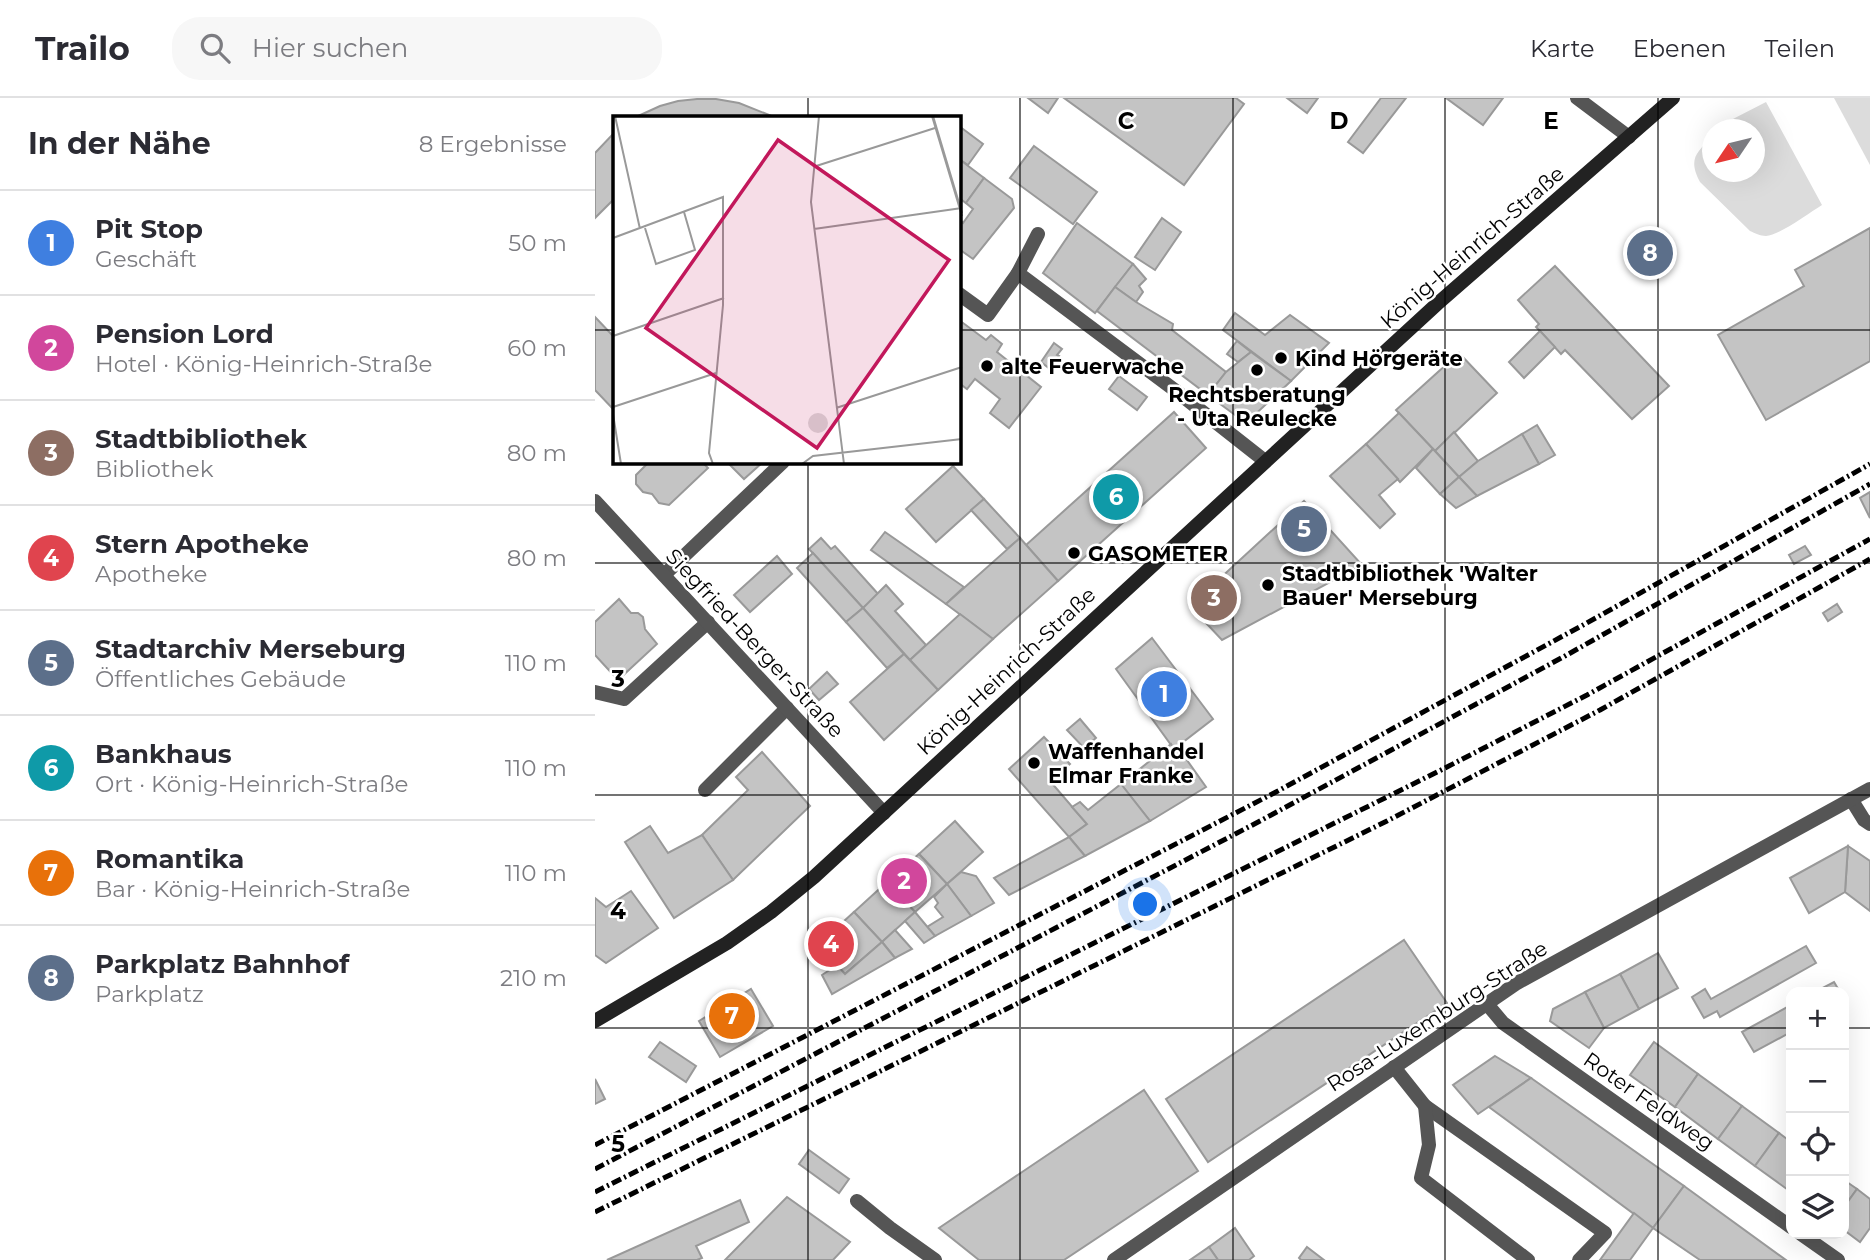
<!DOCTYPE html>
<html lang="de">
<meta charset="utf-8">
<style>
body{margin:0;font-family:Montserrat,sans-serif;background:#f7f7f7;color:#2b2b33}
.controls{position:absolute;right:21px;bottom:21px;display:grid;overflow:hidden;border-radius:14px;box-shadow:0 7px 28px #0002}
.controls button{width:63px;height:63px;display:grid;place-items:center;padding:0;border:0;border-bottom:2px solid #e1e1e2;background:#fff;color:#2b2b33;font:35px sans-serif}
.compass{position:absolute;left:1107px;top:21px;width:63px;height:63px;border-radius:50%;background:#fff;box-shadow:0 7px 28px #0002;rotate:235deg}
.you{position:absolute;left:551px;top:807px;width:24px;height:24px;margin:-18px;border:5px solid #fff;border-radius:50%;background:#1a73e8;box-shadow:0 0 0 10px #1a73e833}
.badge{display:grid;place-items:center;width:46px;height:46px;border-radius:50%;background:#000;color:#fff;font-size:23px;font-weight:700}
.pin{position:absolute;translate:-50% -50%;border:4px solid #fff;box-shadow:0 2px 7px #0006}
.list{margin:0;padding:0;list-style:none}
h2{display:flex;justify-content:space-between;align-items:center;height:91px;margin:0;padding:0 28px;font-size:30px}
h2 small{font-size:23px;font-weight:400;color:#7c7c81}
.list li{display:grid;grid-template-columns:46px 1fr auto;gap:21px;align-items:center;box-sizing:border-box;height:105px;padding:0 28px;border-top:2px solid #e1e1e2}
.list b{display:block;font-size:26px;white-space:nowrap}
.list p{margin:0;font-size:23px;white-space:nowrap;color:#7c7c81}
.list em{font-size:23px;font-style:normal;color:#7c7c81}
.icon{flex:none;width:38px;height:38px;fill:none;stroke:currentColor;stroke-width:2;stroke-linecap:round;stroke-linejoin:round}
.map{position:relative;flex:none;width:1275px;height:1162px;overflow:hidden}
header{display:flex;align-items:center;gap:42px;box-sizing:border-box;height:98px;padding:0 35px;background:#fff;border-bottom:2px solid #e1e1e2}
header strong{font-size:33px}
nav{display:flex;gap:38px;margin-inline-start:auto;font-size:24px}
.search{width:490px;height:63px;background:#f7f7f7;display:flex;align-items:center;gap:18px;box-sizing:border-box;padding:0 24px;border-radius:28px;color:#7c7c81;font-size:26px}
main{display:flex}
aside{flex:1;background:#fff}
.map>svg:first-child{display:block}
.green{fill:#dcdcdc}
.building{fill:#c4c4c4;stroke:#999;stroke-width:2}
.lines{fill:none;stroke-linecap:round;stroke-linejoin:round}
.service{stroke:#555;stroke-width:14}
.minor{stroke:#555;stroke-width:14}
.secondary{stroke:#222;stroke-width:14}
.rail{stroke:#000;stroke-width:5;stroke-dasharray:10 3.5 2 3.5;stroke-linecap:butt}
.grid{fill:none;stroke:#000;stroke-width:2;stroke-opacity:0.55}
.poi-dot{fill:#000;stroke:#fff;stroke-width:2.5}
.labels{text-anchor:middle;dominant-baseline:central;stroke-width:5;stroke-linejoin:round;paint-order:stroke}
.street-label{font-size:21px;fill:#000;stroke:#fff}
.poi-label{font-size:21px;font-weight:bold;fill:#000;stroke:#fff;text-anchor:start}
.inset-road{fill:none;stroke:#999;stroke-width:2}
.view{fill:#c2185b;fill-opacity:0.15;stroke:#c2185b;stroke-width:3.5}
.inset-edge{fill:none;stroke:#000;stroke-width:3.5}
.grid-label{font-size:23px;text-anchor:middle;font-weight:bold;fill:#000;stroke:#fff;stroke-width:5;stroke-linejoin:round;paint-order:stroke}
</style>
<header>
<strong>Trailo</strong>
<div class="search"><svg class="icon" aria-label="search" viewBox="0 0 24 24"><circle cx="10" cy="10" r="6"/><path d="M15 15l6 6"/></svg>Hier suchen</div>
<nav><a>Karte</a><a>Ebenen</a><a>Teilen</a></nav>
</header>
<main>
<aside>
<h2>In der Nähe<small>8 Ergebnisse</small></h2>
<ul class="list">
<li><span class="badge" style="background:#3f7fe0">1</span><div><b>Pit Stop</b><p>Geschäft</p></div><em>50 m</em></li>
<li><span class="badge" style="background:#d1479c">2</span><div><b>Pension Lord</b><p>Hotel · König-Heinrich-Straße</p></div><em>60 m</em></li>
<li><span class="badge" style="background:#8d6e63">3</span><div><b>Stadtbibliothek</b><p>Bibliothek</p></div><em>80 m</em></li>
<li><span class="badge" style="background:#e0444e">4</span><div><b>Stern Apotheke</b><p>Apotheke</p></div><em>80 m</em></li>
<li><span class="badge" style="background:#5c6f8a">5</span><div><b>Stadtarchiv Merseburg</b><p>Öffentliches Gebäude</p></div><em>110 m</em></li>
<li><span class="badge" style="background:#0f9aa8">6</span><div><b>Bankhaus</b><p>Ort · König-Heinrich-Straße</p></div><em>110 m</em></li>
<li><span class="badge" style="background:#e8710a">7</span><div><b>Romantika</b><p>Bar · König-Heinrich-Straße</p></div><em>110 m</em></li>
<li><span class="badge" style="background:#5c6f8a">8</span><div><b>Parkplatz Bahnhof</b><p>Parkplatz</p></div><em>210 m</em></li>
</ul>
</aside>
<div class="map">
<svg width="1275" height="1162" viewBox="0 0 1275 1162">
<rect width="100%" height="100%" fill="#fff"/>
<!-- green -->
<g class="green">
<polygon points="1239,0 1275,0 1275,67"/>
<path d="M1171,4l56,103c-13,8 -42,30 -56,31 -6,0 -11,-3 -16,-5l-50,-49c-12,-23 -4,-29 12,-45l1,35h42v-42l-34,-1 10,-9z"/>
</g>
<!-- building -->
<g class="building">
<polygon points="433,0 463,0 453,15"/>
<polygon points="469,0 641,0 649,6 589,87"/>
<polygon points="692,0 723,0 712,15"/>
<polygon points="786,0 811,0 768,55 753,44"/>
<polygon points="851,0 908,0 888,27"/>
<polygon points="102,1 121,1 144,5 179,19 41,19 65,8 83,3"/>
<polygon points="364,28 388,46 373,67 364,61"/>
<polygon points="19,35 19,101 0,120 0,55"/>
<polygon points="439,48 502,94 478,126 415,80"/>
<polygon points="364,61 389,80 371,105 364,100"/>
<polygon points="389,80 417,101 419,110 378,161 364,151 364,121 368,125 378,111 371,105"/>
<polygon points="567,120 586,134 560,172 540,159"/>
<polygon points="482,125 538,166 500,215 448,175"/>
<polygon points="1275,130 1275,263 1171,322 1123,237 1209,188 1200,172"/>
<polygon points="538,166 551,181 544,188 548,194 541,204 520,189"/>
<polygon points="960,168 1074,288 1037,321 970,252 966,256 945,233 941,229 944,226 923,202"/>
<polygon points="520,189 541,204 578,226 577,232 631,274 613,297 502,213"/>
<polygon points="640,215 670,237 695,217 734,245 696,283 628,232"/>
<polygon points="0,219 19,239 19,312 0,292"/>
<polygon points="364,222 391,242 396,237 407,246 402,254 446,289 414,330 395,315 405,301 380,281 372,291 364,285"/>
<polygon points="945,233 960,249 929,280 914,264"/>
<polygon points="642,243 656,254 643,264 632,256"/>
<polygon points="459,245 467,251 462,257 464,258 455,271 446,264"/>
<polygon points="656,254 696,283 651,325 613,297 631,274"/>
<polygon points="864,255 902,295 840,353 801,312"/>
<polygon points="524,278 552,299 542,312 514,291"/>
<polygon points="579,314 611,350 463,483 431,447"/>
<polygon points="804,315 838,351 805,384 771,346"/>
<polygon points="942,327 960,357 944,366 927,336"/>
<polygon points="859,334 883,363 864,379 840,353"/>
<polygon points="927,336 944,366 882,398 864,379 883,363"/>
<polygon points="771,346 803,381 784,397 800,416 785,430 735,378"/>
<polygon points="838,351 864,379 845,396 821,370"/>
<polygon points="54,364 107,364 113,370 74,407 64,405 57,396 48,394 41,386 41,377"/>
<polygon points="132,364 168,364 149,381"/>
<polygon points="358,368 389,401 341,444 311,411"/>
<polygon points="864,379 882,398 861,410 845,396"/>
<polygon points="1275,394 1275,420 1265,400"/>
<polygon points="389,401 425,440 412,451 376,412"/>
<polygon points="709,403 767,467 627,542 595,508"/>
<polygon points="290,434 369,489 351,506 276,452"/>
<polygon points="226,440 236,451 240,448 284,497 268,510 214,451"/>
<polygon points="425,440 463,483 398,541 351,506"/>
<polygon points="1210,448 1216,457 1199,466 1194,457"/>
<polygon points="218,455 268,510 251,524 202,470"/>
<polygon points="182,458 197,476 155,514 139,497"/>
<polygon points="291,487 308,506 300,513 331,547 315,562 268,510"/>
<polygon points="24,501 36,515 43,515 48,519 50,531 62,546 23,582 0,557 0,524"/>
<polygon points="1242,506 1247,514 1233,523 1228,515"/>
<polygon points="268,510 309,556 292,570 251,524"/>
<polygon points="365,516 398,541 343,592 315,562"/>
<polygon points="557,540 618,621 579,651 521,571"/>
<polygon points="309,556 343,592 289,642 255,604"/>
<polygon points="232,574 243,586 224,602 214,591"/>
<polygon points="485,621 501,640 489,650 472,632"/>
<polygon points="449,639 475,666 455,683 492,726 474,739 414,671"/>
<polygon points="576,646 579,651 582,648 611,689 555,723 526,686"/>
<polygon points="167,654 215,708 138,782 107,737 153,692 141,679"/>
<polygon points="526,686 555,723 490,758 474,739 492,726 477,709 485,704 493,712"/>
<polygon points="360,723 388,754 352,786 324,756"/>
<polygon points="55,728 73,755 107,737 138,782 79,820 30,744"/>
<polygon points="474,739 490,758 414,797 399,780"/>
<polygon points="1253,748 1275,763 1275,813 1250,794"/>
<polygon points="1253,748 1250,794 1214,815 1195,780"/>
<polygon points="324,756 352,786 320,814 292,784"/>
<polygon points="366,774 381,778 399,805 376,818 352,786"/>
<polygon points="292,784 320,814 287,844 259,814"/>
<polygon points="352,786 376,818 340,838 332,829 348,819 340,809 343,805 339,799"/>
<polygon points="36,793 63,830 11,865 0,857 0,800 11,809"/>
<polygon points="259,814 287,844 250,876 233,858 226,853 226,839 236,835"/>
<polygon points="320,814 340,838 329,845 310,823"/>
<polygon points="300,832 317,851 300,860 287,844"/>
<polygon points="809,842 852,905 613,1064 571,1001"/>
<polygon points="287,844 300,860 237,896 227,877 242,867 250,876"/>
<polygon points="1211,848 1221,865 1125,919 1122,913 1109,920 1097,899 1110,891 1116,901"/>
<polygon points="1063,855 1083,890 1044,911 1025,876"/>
<polygon points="1025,876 1044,911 1009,930 990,894"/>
<polygon points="1239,884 1245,894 1220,894"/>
<polygon points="156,891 178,928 125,959 104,923"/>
<polygon points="990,894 1009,930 994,950 955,923 958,911"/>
<polygon points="1196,907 1196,934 1159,954 1147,934"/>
<polygon points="65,944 101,968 91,984 54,959"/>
<polygon points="1059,944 1103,976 1080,1009 1035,977"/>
<polygon points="900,958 936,980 883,1016 858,987"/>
<polygon points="1103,976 1147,1008 1123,1041 1080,1009"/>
<polygon points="936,980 1089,1088 1058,1130 894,1009"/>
<polygon points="0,981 10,1001 0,1006"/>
<polygon points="549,992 603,1073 469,1162 384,1162 344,1130"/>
<polygon points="1147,1008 1184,1035 1160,1068 1123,1041"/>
<polygon points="1184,1035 1196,1044 1196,1094 1160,1068"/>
<polygon points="214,1052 254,1081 244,1095 204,1066"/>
<polygon points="1249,1082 1262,1091 1249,1109"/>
<polygon points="1089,1088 1191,1162 1105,1162 1058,1130"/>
<polygon points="1262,1091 1275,1101 1275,1130 1265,1144 1249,1132 1249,1109"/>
<polygon points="192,1099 255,1144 238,1162 130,1162"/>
<polygon points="145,1102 154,1124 101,1148 107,1160 102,1162 12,1162"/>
<polygon points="1039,1115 1058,1130 1035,1162 1005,1162"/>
<polygon points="640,1130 659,1158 654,1162 623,1162 614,1149"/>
<polygon points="614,1149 623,1162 595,1162"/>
<polygon points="712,1149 729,1162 706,1162 704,1160"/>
</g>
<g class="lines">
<!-- service -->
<g class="service">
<polyline points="443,136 423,175 581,293 670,363"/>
<polyline points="364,196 393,217 423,175"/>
<polyline points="69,477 188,364"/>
<polyline points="0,594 29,601 113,524"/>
<polyline points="110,692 192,610"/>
<polyline points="799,969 830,1008 1010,1135 984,1162"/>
<polyline points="830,1008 834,1047 826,1080 933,1162"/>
<polyline points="262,1103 295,1130 340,1162"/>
</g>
<!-- minor -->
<g class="minor">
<polyline points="982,0 1034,39"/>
<polyline points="0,403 289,715"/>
<polyline points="1256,701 1269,722 1275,726"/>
<polyline points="892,906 908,925 1196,1129"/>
<polyline points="1206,1136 1243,1162"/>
<polyline points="519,1162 922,885 1275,691"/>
</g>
<!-- secondary -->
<polyline class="secondary" points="0,923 132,845 176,814 219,779 842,206 1078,0"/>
<!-- rail -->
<g class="rail">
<polyline points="0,1047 681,694 990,526 1275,366"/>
<polyline points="0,1071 665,723 970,558 1275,386"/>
<polyline points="0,1094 848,671 992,597 1275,441"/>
<polyline points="0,1114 792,723 1005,612 1275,461"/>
</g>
</g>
<!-- grid -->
<path class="grid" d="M213,0v19M425,0v1162M638,0v1162M850,0v1162M1063,0v1162M0,232h19M364,232h911M213,364v798M0,465h1275M0,697h1275M0,930h1196M1249,930h26"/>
<!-- markers -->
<g class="poi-dot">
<circle cx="686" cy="260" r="7"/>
<circle cx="392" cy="268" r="7"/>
<circle cx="662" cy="272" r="7"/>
<circle cx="479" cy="455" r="7"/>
<circle cx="673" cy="487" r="7"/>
<circle cx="439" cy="665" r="7"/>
</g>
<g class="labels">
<!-- street labels -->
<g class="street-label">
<text transform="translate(877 149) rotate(-41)">König-Heinrich-Straße</text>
<text transform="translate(160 545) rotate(47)">Siegfried-Berger-Straße</text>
<text transform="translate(411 573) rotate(-43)">König-Heinrich-Straße</text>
<text transform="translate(842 918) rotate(-33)">Rosa-Luxemburg-Straße</text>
<text transform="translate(1054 1003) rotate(35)">Roter Feldweg</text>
</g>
<!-- poi labels -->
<g class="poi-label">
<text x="700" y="260">Kind Hörgeräte</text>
<text x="406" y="268">alte Feuerwache</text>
<text x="662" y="296" text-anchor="middle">Rechtsberatung<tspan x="662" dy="24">- Uta Reulecke</tspan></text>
<text x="493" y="455">GASOMETER</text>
<text x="687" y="475">Stadtbibliothek 'Walter<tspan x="687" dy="24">Bauer' Merseburg</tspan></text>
<text x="453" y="653">Waffenhandel<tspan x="453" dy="24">Elmar Franke</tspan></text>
</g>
</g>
<!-- overview -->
<g transform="translate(18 18)">
<rect width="348" height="348" fill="#fff"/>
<path d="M195 307a10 10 0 1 1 20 0a10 10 0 1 1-20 0Z" fill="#dcdcdc"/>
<path class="inset-road" d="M2,0l25,113M206,0l-8,86 33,262M319,0l30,100M320,0l29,97M200,51l122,-39M32,112l11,36 39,-14 -11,-38M201,113l148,-21M0,122l110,-41v108l-14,148 4,11M0,220l111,-38M0,291l103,-34M223,292l126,-41M0,298l8,50M189,348l11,-8 149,-17"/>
<path class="view" d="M165,24l171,120 -132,188 -171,-120z"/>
<rect width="348" height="348" class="inset-edge"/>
</g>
<g class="grid-label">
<text x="531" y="31">C</text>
<text x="744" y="31">D</text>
<text x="956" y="31">E</text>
<text x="23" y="589">3</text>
<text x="23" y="821">4</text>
<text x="23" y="1054">5</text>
</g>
</svg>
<div class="controls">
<button>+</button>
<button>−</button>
<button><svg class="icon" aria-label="locate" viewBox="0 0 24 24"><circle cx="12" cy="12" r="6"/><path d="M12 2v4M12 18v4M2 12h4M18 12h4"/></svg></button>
<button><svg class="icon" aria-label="layers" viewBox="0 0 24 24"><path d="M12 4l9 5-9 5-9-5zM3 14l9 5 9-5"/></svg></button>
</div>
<svg class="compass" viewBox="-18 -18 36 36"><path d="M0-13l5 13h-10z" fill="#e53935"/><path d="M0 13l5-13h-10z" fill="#7c7c81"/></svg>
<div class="you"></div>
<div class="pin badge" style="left:569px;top:596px;background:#3f7fe0">1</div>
<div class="pin badge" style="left:309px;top:783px;background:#d1479c">2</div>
<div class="pin badge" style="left:619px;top:500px;background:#8d6e63">3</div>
<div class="pin badge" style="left:236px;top:846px;background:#e0444e">4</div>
<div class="pin badge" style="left:709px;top:431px;background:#5c6f8a">5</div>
<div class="pin badge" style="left:521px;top:399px;background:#0f9aa8">6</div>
<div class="pin badge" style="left:137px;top:918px;background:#e8710a">7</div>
<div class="pin badge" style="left:1055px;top:155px;background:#5c6f8a">8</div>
</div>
</main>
